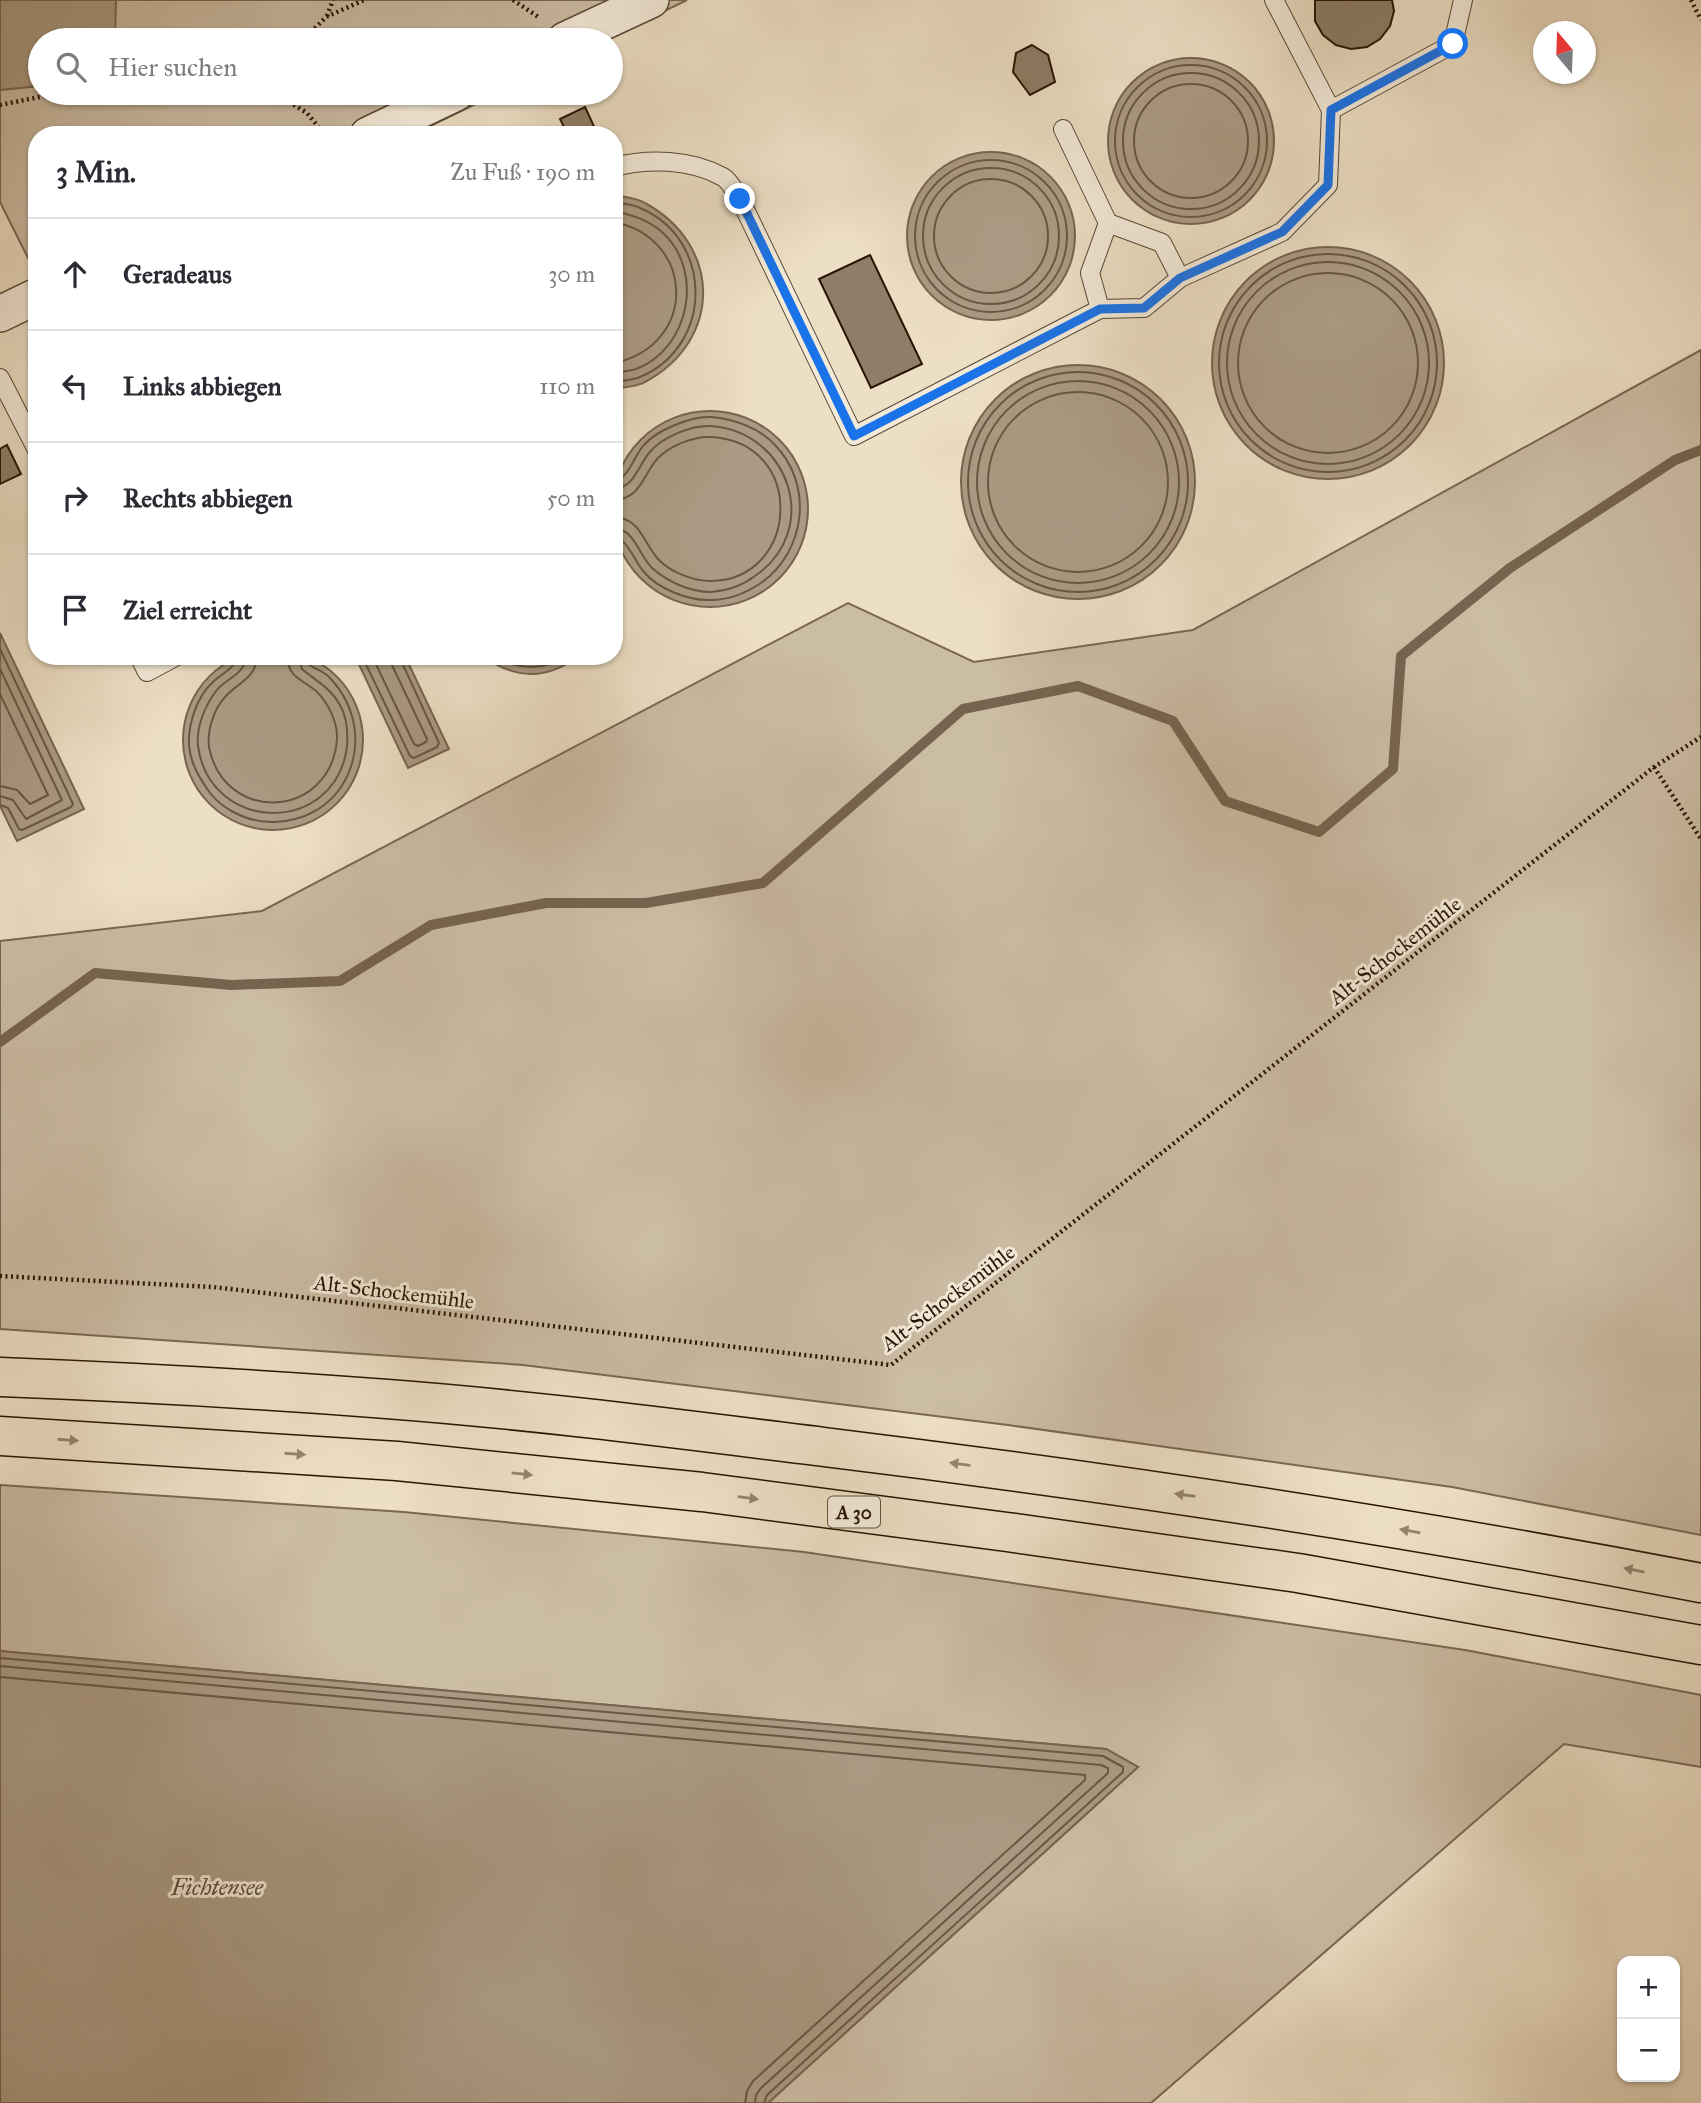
<!DOCTYPE html>
<html lang="de">
<meta charset="utf-8">
<style>
body{margin:0;font-family:"IM FELL Great Primer",serif;background:#f2f2f3;color:#2b2b33}
.controls{position:absolute;right:21px;bottom:21px;display:grid;overflow:hidden;border-radius:14px;box-shadow:0 2px 5px #0004}
.controls button{width:63px;height:63px;display:grid;place-items:center;padding:0;border:0;border-bottom:2px solid #e1e1e2;background:#fff;color:#2b2b33;font:35px sans-serif}
.compass{position:absolute;left:1533px;top:21px;width:63px;height:63px;border-radius:50%;background:#fff;box-shadow:0 2px 5px #0004;rotate:341deg}
.stop{position:absolute;width:21px;height:21px;margin:-16px;border:5px solid #1a73e8;border-radius:50%;background:#fff}
.stop.end{background:#1a73e8;border-color:#fff;box-shadow:0 2px 7px #0008}
.list{margin:0;padding:0;list-style:none}
h2{display:flex;justify-content:space-between;align-items:center;height:91px;margin:0;padding:0 28px;font-size:30px}
h2 small{font-size:23px;font-weight:400;color:#7c7c81}
.list li{display:grid;grid-template-columns:46px 1fr auto;gap:21px;align-items:center;box-sizing:border-box;height:112px;padding:0 28px;border-top:2px solid #e1e1e2}
.list b{display:block;font-size:26px;white-space:nowrap}
.list em{font-size:23px;font-style:normal;color:#7c7c81}
.icon{flex:none;width:38px;height:38px;fill:none;stroke:currentColor;stroke-width:2;stroke-linecap:round;stroke-linejoin:round}
.map{position:relative;flex:none;width:1701px;height:2103px;overflow:hidden}
.search{position:absolute;background:#fff;box-shadow:0 2px 5px #0004;left:28px;top:28px;width:595px;height:77px;display:flex;align-items:center;gap:18px;box-sizing:border-box;padding:0 24px;border-radius:38px;color:#7c7c81;font-size:26px}
.panel{position:absolute;background:#fff;box-shadow:0 2px 5px #0004;left:28px;top:126px;width:595px;height:539px;border-radius:28px}
.map>svg:first-child{display:block}
.green{fill:#cbbca4;stroke:#796853;stroke-width:2}
.water{fill:#aa9a83;stroke:#76644f;stroke-width:2}
.lines{fill:none;stroke-linecap:round;stroke-linejoin:round}
.shore{stroke:#685742;stroke-width:2}
.stream{stroke:#76644f;stroke-width:10}
.building{fill:#8e7e67;stroke:#271402;stroke-width:2}
.service-casing{stroke:#584733;stroke-width:20}
.minor-casing{stroke:#584733;stroke-width:38}
.motorway-casing{stroke:#271402;stroke-width:41}
.path{stroke:#271402;stroke-width:4.5;stroke-dasharray:2 3.5;stroke-linecap:butt}
.service{stroke:#f3ead9;stroke-width:18}
.minor{stroke:#f3ead9;stroke-width:35}
.motorway{stroke:#eddfc5;stroke-width:38}
.oneway{fill:#94846d}
.route{stroke:#1a73e8;stroke-width:9}
.labels{text-anchor:middle;dominant-baseline:central;stroke-width:6;stroke-linejoin:round;paint-order:stroke}
.shield{fill:#f3ead9;stroke:#645442;stroke-width:2}
.shield-label{font-size:19px;font-weight:bold;fill:#271402}
.street-label{font-size:21px;fill:#271402;stroke:#f3ead9}
.water-label{font-size:23px;font-style:italic;fill:#5b4a36;stroke:#f3ead9}
</style>
<div class="map">
<svg width="1701" height="2103" viewBox="0 0 1701 2103">
<rect width="100%" height="100%" fill="#eddfc5"/>
<filter id="stains"><feTurbulence type="fractalNoise" baseFrequency=".00286" numOctaves="4"/><feColorMatrix values="0 0 0 0 .2 0 0 0 0 .09 0 0 0 0 .02 0 0 0 .5 -.17"/></filter>
<radialGradient id="worn" r=".72"><stop offset=".6" stop-color="#630" stop-opacity="0"/><stop offset="1" stop-color="#630" stop-opacity=".3"/></radialGradient>
<!-- green -->
<g class="green">
<polygon points="0,0 687,0 605,40 40,40 40,93 498,93 412,135 37,135 37,276 0,202"/>
<polygon points="1701,350 1701,1535 1452,1487 1008,1425 523,1365 0,1329 0,941 262,911 848,603 974,662 1193,630"/>
<polygon points="0,1485 404,1512 804,1552 1465,1650 1701,1695 1701,1767 1564,1744 1151,2103 768,2103 1138,1767 1106,1749 0,1651"/>
</g>
<!-- water -->
<g class="water">
<polygon points="0,0 116,0 115,39 40,40 40,86 0,90"/>
<circle cx="1191" cy="141" r="83"/>
<circle cx="991" cy="236" r="84"/>
<path d="M614,195c10,2 23,3 31,8 77,42 78,137 0,179 -8,5 -21,5 -31,7z"/>
<circle cx="1328" cy="363" r="116"/>
<circle cx="1078" cy="482" r="117"/>
<circle cx="710" cy="509" r="98"/>
<polygon points="0,633 84,809 17,841 0,806"/>
<circle cx="273" cy="740" r="90"/>
<polygon points="355,656 405,656 449,749 408,768"/>
<path d="M481,656h98c-34,25 -63,23 -98,0z"/>
<polygon points="0,1651 1106,1749 1138,1767 768,2103 0,2103"/>
</g>
<g class="lines">
<!-- shore -->
<g class="shore">
<circle cx="1191" cy="141" r="76"/>
<circle cx="1191" cy="141" r="68"/>
<circle cx="1191" cy="141" r="57"/>
<circle cx="991" cy="236" r="76"/>
<circle cx="991" cy="236" r="68"/>
<circle cx="991" cy="236" r="57"/>
<path d="M614,202c8,2 19,2 26,6 74,31 74,138 0,169 -7,3 -18,4 -26,5"/>
<path d="M614,211c18,4 35,9 49,22 42,39 26,116 -27,136 -7,2 -15,3 -22,4"/>
<path d="M614,222c83,17 83,124 0,141"/>
<circle cx="1328" cy="363" r="109"/>
<circle cx="1328" cy="363" r="101"/>
<circle cx="1328" cy="363" r="90"/>
<circle cx="1078" cy="482" r="110"/>
<circle cx="1078" cy="482" r="101"/>
<circle cx="1078" cy="482" r="90"/>
<path d="M614,481c15,-2 20,-26 30,-36 13,-15 47,-29 67,-28 22,2 47,10 63,27 40,40 32,107 -13,139 -15,10 -32,17 -50,17 -22,1 -53,-11 -67,-28 -9,-10 -17,-34 -30,-35"/>
<path d="M614,489c20,-1 24,-23 35,-36 13,-16 42,-28 62,-27 79,6 111,104 44,150 -12,9 -28,15 -44,16 -21,0 -43,-10 -59,-24 -13,-12 -17,-39 -38,-40"/>
<path d="M614,500c27,-1 29,-26 44,-42 12,-12 35,-22 53,-21 96,5 89,143 0,144 -18,0 -41,-9 -53,-22 -15,-17 -18,-41 -44,-42"/>
<polyline points="0,649 73,804 71,807 22,830 19,829 8,808 0,805"/>
<path d="M237,656c-1,12 -16,18 -24,26 -16,14 -25,42 -24,63 1,18 11,34 21,48 12,15 31,25 50,28 83,11 126,-83 70,-143 -5,-6 -15,-9 -22,-14l-2,-8"/>
<path d="M246,656c-1,19 -20,22 -30,35 -11,15 -20,36 -18,55 12,88 137,90 149,1 1,-13 0,-30 -7,-42 -9,-17 -24,-24 -38,-36l-4,-13"/>
<path d="M257,656c-1,23 -19,26 -32,41 -11,12 -18,33 -16,50 15,78 122,72 128,-8 1,-16 -9,-37 -21,-48 -14,-12 -28,-13 -29,-35"/>
<polyline points="362,656 410,756 414,758 437,747 439,743 399,656"/>
<polyline points="372,656 414,744 418,746 426,742 427,739 392,665 390,656"/>
<path d="M494,656c21,14 52,15 73,0"/>
<polyline points="0,669 62,800 26,819 13,800 0,796"/>
<polyline points="0,694 48,795 30,804 17,790 0,786"/>
<polyline points="0,1658 1103,1756 1123,1767 1123,1772 767,2095 764,2103"/>
<polyline points="0,1666 1101,1765 1108,1768 1108,1773 761,2088 756,2095 755,2103"/>
<polyline points="0,1677 1085,1775 1085,1780 753,2081 747,2091 745,2103"/>
</g>
<!-- stream -->
<polyline class="stream" points="0,1042 95,973 231,985 340,981 431,925 546,903 646,903 763,883 963,709 1078,686 1173,721 1225,801 1319,832 1393,769 1401,656 1510,568 1675,460 1701,450"/>
</g>
<!-- building -->
<g class="building">
<polygon points="1315,0 1392,0 1394,11 1390,26 1380,39 1367,47 1351,49 1336,45 1323,35 1315,21"/>
<polygon points="1032,45 1048,55 1055,82 1030,95 1013,72 1016,53"/>
<polygon points="585,107 598,135 568,135 560,119"/>
<polygon points="870,255 922,364 871,388 819,279"/>
<polygon points="7,445 21,474 0,484 0,449"/>
</g>
<g class="lines">
<!-- service casing -->
<g class="service-casing">
<g id="service">
<polyline points="1274,0 1331,110"/>
<polyline points="1063,129 1108,223 1162,243 1180,278 1282,232 1328,185 1331,110 1453,44 1463,0"/>
<path d="M614,167c34,-9 77,-8 109,10 7,4 12,15 17,22l114,237 246,-127 -10,-36 18,-50"/>
<polyline points="1100,309 1144,308 1180,278"/>
<polyline points="0,378 37,450"/>
<polyline points="139,656 147,672 177,656"/>
</g>
</g>
<!-- minor casing -->
<g class="minor-casing">
<g id="minor">
<polyline points="565,40 651,0"/>
<polyline points="368,135 456,93"/>
<polyline points="0,314 37,296"/>
</g>
</g>
<!-- motorway casing -->
<g class="motorway-casing">
<g id="motorway">
<path d="M0,1377c129,5 258,12 387,22 146,11 292,30 437,48 294,36 586,80 877,136"/>
<polyline points="0,1436 397,1461 702,1492 1007,1532 1298,1573 1701,1645"/>
</g>
</g>
<!-- path -->
<g class="path">
<polyline points="513,0 540,18"/>
<polyline points="1691,0 1701,20"/>
<polyline points="327,16 333,0"/>
<polyline points="303,40 326,17 364,0"/>
<polyline points="275,93 307,113 325,135"/>
<polyline points="0,105 59,93"/>
<polyline points="1654,767 1701,839"/>
<polyline points="0,1276 213,1287 891,1365 1654,767 1701,737"/>
</g>
<!-- service -->
<use href="#service" class="service"/>
<!-- minor -->
<use href="#minor" class="minor"/>
<!-- motorway -->
<use href="#motorway" class="motorway"/>
</g>
<!-- one-way arrows -->
<defs><path id="oneway-solid" d="M-6-.8H1V-3.2L6.5 0L1 3.2V.8H-6Z" transform="scale(1.75)"/></defs>
<g class="oneway">
<use href="#oneway-solid" transform="translate(68 1440) rotate(4)"/>
<use href="#oneway-solid" transform="translate(295 1454) rotate(4)"/>
<use href="#oneway-solid" transform="translate(960 1464) rotate(-173)"/>
<use href="#oneway-solid" transform="translate(522 1474) rotate(6)"/>
<use href="#oneway-solid" transform="translate(1185 1495) rotate(-172)"/>
<use href="#oneway-solid" transform="translate(748 1498) rotate(7)"/>
<use href="#oneway-solid" transform="translate(1410 1531) rotate(-170)"/>
<use href="#oneway-solid" transform="translate(1634 1570) rotate(-169)"/>
</g>
<g class="lines">
<!-- route -->
<polyline class="route" points="740,199 854,436 1100,309 1144,308 1180,278 1282,232 1328,185 1331,110 1453,44"/>
</g>
<g class="labels">
<!-- shield labels -->
<rect class="shield" x="828" y="1496.5" width="52" height="31" rx="5"/>
<g class="shield-label">
<text x="854" y="1512">A 30</text>
</g>
<!-- street labels -->
<g class="street-label">
<text transform="translate(1395 951) rotate(-38)">Alt-Schockemühle</text>
<text transform="translate(394 1292) rotate(7)">Alt-Schockemühle</text>
<text transform="translate(948 1298) rotate(-37)">Alt-Schockemühle</text>
</g>
<!-- water labels -->
<g class="water-label">
<text x="217" y="1887">Fichtensee</text>
</g>
</g>
<rect width="100%" height="100%" filter="url(#stains)"/>
<rect width="100%" height="100%" fill="url(#worn)"/>
</svg>
<div class="controls">
<button>+</button>
<button>−</button>
</div>
<svg class="compass" viewBox="-18 -18 36 36"><path d="M0-13l5 13h-10z" fill="#e53935"/><path d="M0 13l5-13h-10z" fill="#7c7c81"/></svg>
<div class="stop" style="left:1453px;top:44px"></div>
<div class="stop end" style="left:740px;top:199px"></div>
<div class="search"><svg class="icon" aria-label="search" viewBox="0 0 24 24"><circle cx="10" cy="10" r="6"/><path d="M15 15l6 6"/></svg>Hier suchen</div>
<section class="panel">
<h2>3 Min.<small>Zu Fuß · 190 m</small></h2>
<ul class="list">
<li><svg class="icon" aria-label="ahead" viewBox="0 0 24 24"><path d="M12 20V5M6 11l6-6 6 6"/></svg><div><b>Geradeaus</b></div><em>30 m</em></li>
<li><svg class="icon" aria-label="left" viewBox="0 0 24 24"><path d="M17 20v-9H6M10 6l-5 5 5 5"/></svg><div><b>Links abbiegen</b></div><em>110 m</em></li>
<li><svg class="icon" aria-label="right" viewBox="0 0 24 24"><path d="M7 20v-9h11M14 6l5 5-5 5"/></svg><div><b>Rechts abbiegen</b></div><em>50 m</em></li>
<li><svg class="icon" aria-label="arrive" viewBox="0 0 24 24"><path d="M6 21V4h12l-3 4 3 4H6"/></svg><div><b>Ziel erreicht</b></div></li>
</ul>
</section>
</div>
